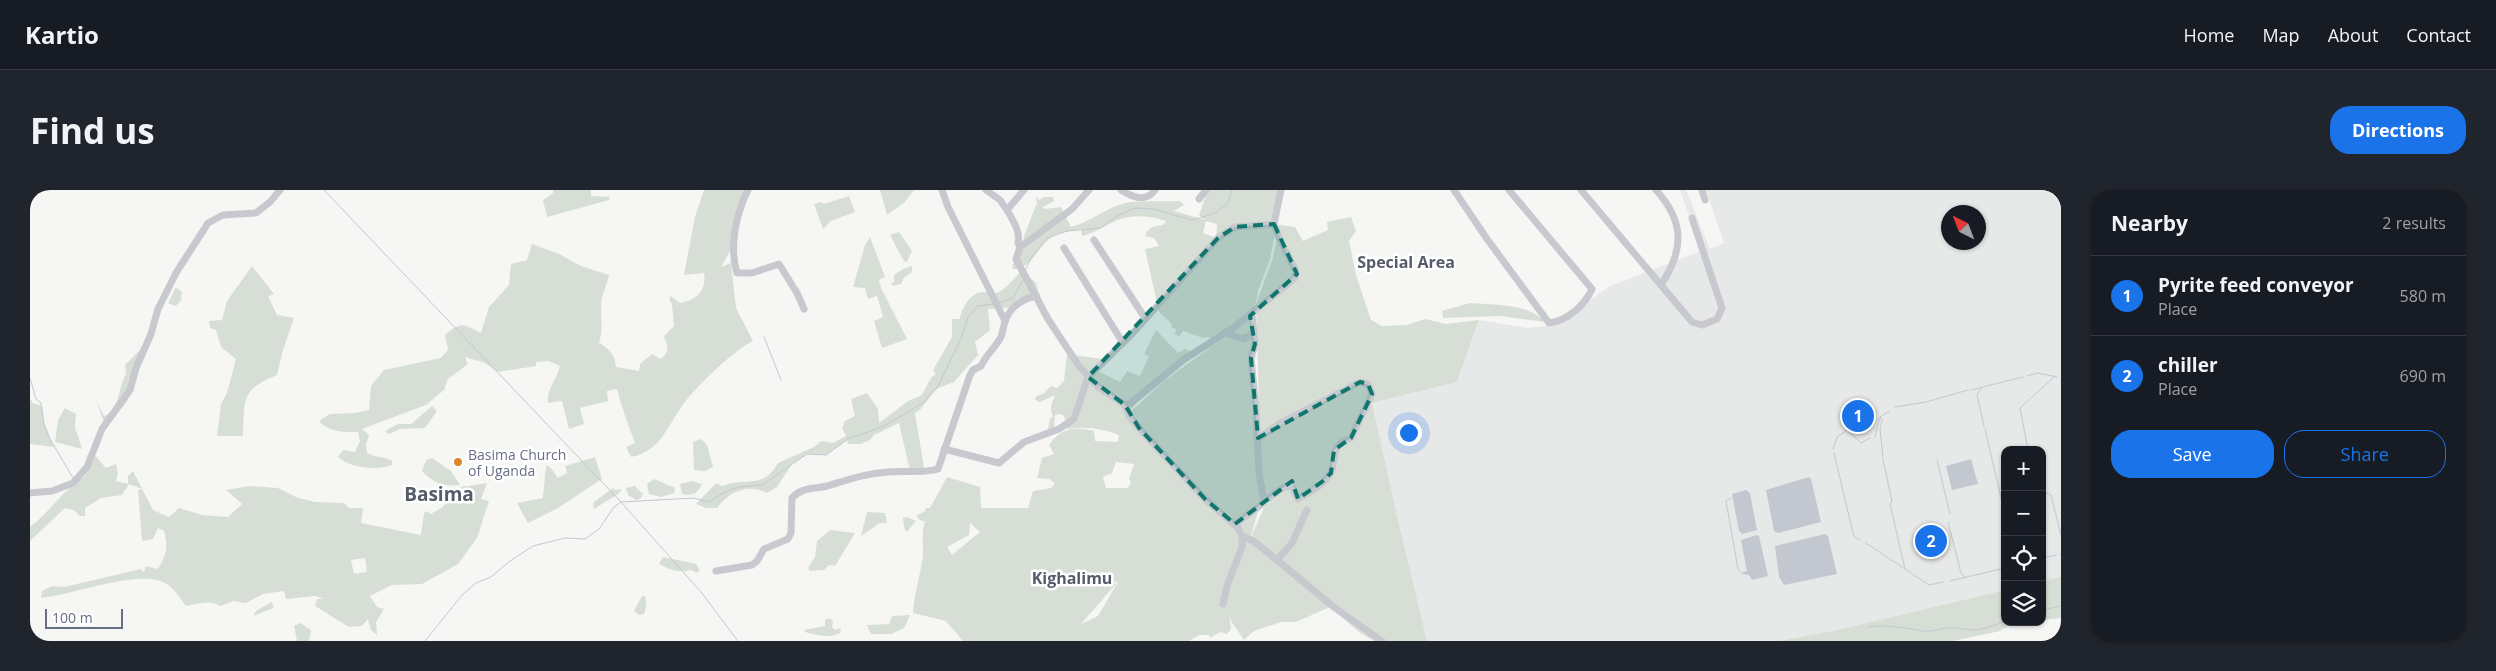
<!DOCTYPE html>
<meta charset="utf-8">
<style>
body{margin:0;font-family:"Open Sans",sans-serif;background:#20242c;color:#f1f3f6}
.controls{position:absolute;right:15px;bottom:15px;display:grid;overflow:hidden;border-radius:10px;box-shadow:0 1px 4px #0004}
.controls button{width:45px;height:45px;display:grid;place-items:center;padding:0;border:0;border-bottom:1px solid #363941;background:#171b24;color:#f1f3f6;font:25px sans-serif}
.compass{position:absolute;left:1911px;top:15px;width:45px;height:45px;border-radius:50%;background:#171b24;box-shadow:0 1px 4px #0004;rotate:318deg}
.scale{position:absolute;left:15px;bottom:12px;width:78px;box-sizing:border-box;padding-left:5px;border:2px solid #676f84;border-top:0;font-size:14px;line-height:18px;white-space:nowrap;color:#676f84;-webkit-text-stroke:4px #fff;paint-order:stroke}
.you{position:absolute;left:1378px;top:242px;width:18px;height:18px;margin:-12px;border:4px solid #fff;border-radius:50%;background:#1a73e8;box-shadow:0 0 0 8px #1a73e833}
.badge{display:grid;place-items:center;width:32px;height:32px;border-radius:50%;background:#1a73e8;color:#fff;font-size:16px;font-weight:700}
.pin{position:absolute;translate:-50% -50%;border:2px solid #fff;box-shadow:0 1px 5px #0006}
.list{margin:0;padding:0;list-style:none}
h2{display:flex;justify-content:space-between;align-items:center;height:65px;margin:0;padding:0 20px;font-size:21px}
h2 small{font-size:16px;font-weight:400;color:#9ea1a6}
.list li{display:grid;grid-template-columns:32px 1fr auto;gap:15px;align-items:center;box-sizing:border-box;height:80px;padding:0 20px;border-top:1px solid #363941}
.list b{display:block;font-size:19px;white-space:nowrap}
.list p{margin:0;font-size:16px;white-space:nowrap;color:#9ea1a6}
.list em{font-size:16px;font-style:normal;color:#9ea1a6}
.actions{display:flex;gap:10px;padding:15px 20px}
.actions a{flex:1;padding:11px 0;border:1px solid #1a73e8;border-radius:20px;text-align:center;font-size:18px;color:#1a73e8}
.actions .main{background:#1a73e8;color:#fff}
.icon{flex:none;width:28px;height:28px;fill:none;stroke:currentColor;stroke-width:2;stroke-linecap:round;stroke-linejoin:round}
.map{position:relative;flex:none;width:2031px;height:451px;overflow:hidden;border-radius:20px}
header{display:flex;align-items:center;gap:30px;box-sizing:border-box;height:70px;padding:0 25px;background:#171b24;border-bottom:1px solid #363941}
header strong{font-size:24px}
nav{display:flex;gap:28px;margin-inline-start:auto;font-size:18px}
.intro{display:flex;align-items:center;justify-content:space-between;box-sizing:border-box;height:120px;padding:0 30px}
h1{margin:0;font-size:35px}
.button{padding:12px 22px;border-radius:20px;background:#1a73e8;color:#fff;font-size:18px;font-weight:700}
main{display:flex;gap:30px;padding:0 30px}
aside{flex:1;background:#171b24;border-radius:20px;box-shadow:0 1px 4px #0004}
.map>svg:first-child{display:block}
.built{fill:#e7e8e8;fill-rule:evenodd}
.green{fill:#d7ded5;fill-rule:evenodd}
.water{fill:#c3c8d0}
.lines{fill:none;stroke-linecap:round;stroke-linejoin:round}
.stream{stroke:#c3c8d0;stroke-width:1}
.minor{stroke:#c8c9ce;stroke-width:7}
.marked{fill:#0f766e;fill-opacity:0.2;stroke:#0f766e;stroke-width:4;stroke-dasharray:10 6;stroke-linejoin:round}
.poi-dot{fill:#dd862f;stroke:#fff;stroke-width:2}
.labels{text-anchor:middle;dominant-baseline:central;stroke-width:5;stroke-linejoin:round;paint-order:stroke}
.poi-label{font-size:14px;fill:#676f84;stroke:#fff;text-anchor:start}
.quarter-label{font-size:16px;font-weight:bold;fill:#555b69;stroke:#fff}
.district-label{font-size:19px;font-weight:bold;fill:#555b69;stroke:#fff}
</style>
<header>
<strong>Kartio</strong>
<nav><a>Home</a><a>Map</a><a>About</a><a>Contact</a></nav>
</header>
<div class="intro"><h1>Find us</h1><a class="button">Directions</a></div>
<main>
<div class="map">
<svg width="2031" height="451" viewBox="0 0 2031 451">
<rect width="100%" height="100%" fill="#f6f7f4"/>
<!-- built -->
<path class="built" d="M1650,0h6l24,59 14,-6 -18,-53h355v387l-19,4v-131h-37v140l-168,40 -58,11h-352l-30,-121 -25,-117 85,-21 22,-62 48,8 28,-3 55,-39 91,-35zM1918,22h30v30h-30z"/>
<!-- green -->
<g class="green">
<polygon points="523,0 561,0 561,6 580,7 579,10 517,27 513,10 523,3"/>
<path d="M674,0h44l-18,61 -9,16 10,-4 5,45 17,33c-19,9 -55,44 -68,61 -18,23 -23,49 -54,55l-5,-10 9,-4c-7,-19 -13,-34 -18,-54l-10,2 1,10 -28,7 4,16 -15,5 -7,-28 -14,2c-2,-13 9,-24 12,-37l-11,-5 -13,1v4l-38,6 -13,-9 -20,-6 3,7 -20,15 -4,11 -18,15 -64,24 7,6 -3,9 1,9c9,5 17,3 25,8v4c-14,6 -42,3 -54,-8l5,-7 12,2 5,-11 -2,-9c-15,0 -27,1 -39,-11l11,-7 25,-1 14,-3 2,-24 13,-16 57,-12 7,-8 -3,-15c17,-14 17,-11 36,-2l8,-26 20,-22 2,-21 16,-4 5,-16 27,10 22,12 28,9c-2,10 -8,21 -8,32 0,12 2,24 -2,36 10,5 16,12 17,24l23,4 1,-7 12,-10 9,5c9,-8 7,-12 3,-23l10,-10 -2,-22 -3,-5 2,-3 9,7c16,-3 27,-12 24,-30l-20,2 11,-58z"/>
<polygon points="850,0 884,0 874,13 857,25"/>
<path d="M1178,0h76l-14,69 -12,32 -4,22 -37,29 -9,-5 -5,1 -20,-7 -4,6 -4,-3 1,-5 -4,-1 -1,-5 -12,-11 -14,-63 14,-3 -5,-8 -9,-2c3,-9 10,-10 18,-11l3,-4c-21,-7 -39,-7 -59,4 -11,5 -12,8 -25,11l-1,-7c-10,2 -21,3 -30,9 -13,8 -21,33 -38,31l-1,-4 6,-5 4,-11 2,-13 13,-33 -1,-7 3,4 5,-3h9l1,4 -11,6 2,2 16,-2 10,20c20,-5 34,-19 54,-24 16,-3 37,-1 55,-2l4,4 -10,6 31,9 -6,-5zM1176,31l11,3 -1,14 -13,-5z"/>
<polygon points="819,6 825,22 801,31 793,39 784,14 791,12 794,14"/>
<path d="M1321,27l5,14 -7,10 7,34 15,45 11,6 25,-1 18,-6 21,5 33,-4 -22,62 -85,21 24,109 31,129h-53l-15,-9 -29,-25 -34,15h-15l-27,9 -10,9 -13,-19 -2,-8 2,16 -4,5 -7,-2 -10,6 -1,-3h-10l-10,6h-226l-17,-20 -33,-8c1,-19 6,-33 9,-51 3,-14 -2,-27 3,-40l-7,-3 -1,-4 7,-3 2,-4h4l17,-31 33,10 1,21h47l5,-17 18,-3 4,-5 -6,-4 -12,-1 5,-20 12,-4 -5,-9c13,-18 25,-18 45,-14l1,10 23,1 1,-7c-16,-6 -34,-9 -51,-6l-4,-13 -3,-2 -6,1 -1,15 -6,-1 2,-11 3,-1c-4,-10 -1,-14 2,-22l-15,7 -5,-2 1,-4 7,-2 8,-8 6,2 7,-7 3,-27 35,5 -6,11 24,12 7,-11 13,5 9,-20 -5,-2 12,-24 22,23 7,-4 11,5 -59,48 -12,15 39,-36 90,-65 -2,37 10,144 -12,43 18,-42 -7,-23 -5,-171 17,-46 6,-33 16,2 8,14 25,-11 -1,-8zM1086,272l18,2 -5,15 2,3 -3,6h-22l-3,-11 9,-4zM940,333l10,9 -28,23 -5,-8 22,-12zM1064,377l23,16 2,-3 -21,36 -17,8 35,-40z"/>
<polygon points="869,42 882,61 877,72 874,71 860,45"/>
<polygon points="840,47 855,87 849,90 851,98 877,149 852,158 844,131 853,127 847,106 838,109 835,98 823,97 835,55"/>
<path d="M222,76l22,28 -6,2 9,19 17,3 -11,32 -6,25c-37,15 -32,24 -34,61h-26l4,-32 6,-11 9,-34 -15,-12 -5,-17 -6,-2 -1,-7 13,-1 5,-19z"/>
<polygon points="882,76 882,82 874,88 871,94 863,96 861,93 864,92 864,85 873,79"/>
<path d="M992,80l14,13 5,16 -20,4 -3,-6 -1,10 -29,2 2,21 -15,12 3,13 -24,27 -18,7 -16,21 -5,3 10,61 -14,1 -12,-52 -25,12 -4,5 -10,4h-12l-1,-4 -21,15 -19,-1 -15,10 -15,23 -10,6c-20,-10 -38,-1 -50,15h-11l-10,-4 20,-21 6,3c23,-9 41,4 56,-23l36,-16 7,-6 12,2 13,-7 -4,-8 3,-7 10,-5 -4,-17 16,-6 11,16 1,14 29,-22 14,-6 9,-17 5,-4 -3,-4 19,-33v-18h8c1,-10 11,-28 24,-27 6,0 9,3 15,0 8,-4 16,-15 23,-22z"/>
<polygon points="146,97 152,102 151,110 146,116 138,113"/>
<path d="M1440,113c23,2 59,0 75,19l-45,-6 -57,2 -1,-7z"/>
<path d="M117,153l-16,36 -3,21 -22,28 -10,-28 8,16c16,-5 14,-30 22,-42l-1,-9z"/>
<polygon points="0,209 3,213 12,216 14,234 24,257 0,254"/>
<polygon points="402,216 407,221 395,238 370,239 359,244 355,241 368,234 381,234"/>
<polygon points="35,218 46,224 45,237 52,259 25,252 28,230"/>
<polygon points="671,249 677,255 683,277 675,281 664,280 663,252"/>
<path d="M63,263l13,15 10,-4 2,9 -2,8 12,3v-8l5,-5 20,39 16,7 10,-9 23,7 26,2 14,-13 -16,-14 23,-4 29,2 20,10 17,4 29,1 5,5h14l-2,15 60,12 3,-22 2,-2 5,3 13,-8c3,-10 8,-16 19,-16l-2,-3 26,-4 -6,16 8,2 -12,37 -19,26 -36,20 -30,1 -22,11 7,11 7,2 -8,13 1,13 -6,-5 -3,-11 -6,7 -13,1 -34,-21 2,-7h7l-9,-3 -29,3 -2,-8 -21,3 -17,9 -12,-2 -14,5c-9,-7 -23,-2 -34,0 -7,-9 -12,-19 -23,-24 -27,-12 -91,13 -122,16l1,-7 10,-5 12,1 77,-18 3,3 2,-6 12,3c9,-14 10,-23 6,-38l-6,-3 -5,11 -11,2 -4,-51 4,-1 -13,-5 -7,11 -21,3 -16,10v8h-5l-6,-6 -9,-2 -35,33v-14c21,-16 34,-39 57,-52l-2,1zM335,368l2,14 -13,2 -3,-14z"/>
<polygon points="565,267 572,289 528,318 498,333 487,313 513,308 516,275 521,278 528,288 537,283 535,276"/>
<path d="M402,268l19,13 9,14c-16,2 -27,-2 -38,-14l4,-11z"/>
<polygon points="624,289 645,298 644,303 631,307 619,304 617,294"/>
<path d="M662,291l10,3c-5,10 -8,12 -20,10l-2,-10z"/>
<polygon points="605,296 613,304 611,308 606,310 598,305 596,298"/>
<polygon points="583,298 585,300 592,299 588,304 564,319 563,313"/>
<polygon points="837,322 855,323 857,333 850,333 831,346"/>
<polygon points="877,327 886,331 877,342 874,338 873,328"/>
<polygon points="800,340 825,343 805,376 799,375 794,380 780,381 778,378 785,367 787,351"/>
<path d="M633,367l33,7 4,6 -3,3 -6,-3c-12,3 -21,0 -32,-6z"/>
<polygon points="2031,387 2031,428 2012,430 2012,391"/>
<polygon points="1975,400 1975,432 1984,432 1970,441 1923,451 1749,451 1807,440"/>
<path d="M612,406h3c2,6 1,13 -1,18l-5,1 -5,-4z"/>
<polygon points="242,412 244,418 223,426 226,421"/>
<polygon points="880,425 874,438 861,444 841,444 837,435 859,434 862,426"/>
<path d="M799,428l4,3 -1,6 3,3 6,-2 -1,5c-12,6 -22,2 -35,-1l-1,-2 21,-4v-6z"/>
<polygon points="270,433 281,440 279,451 267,451 264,436"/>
</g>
<!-- water -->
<g class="water">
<polygon points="1941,269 1948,294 1922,300 1916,276"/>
<polygon points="1779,287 1781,289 1791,332 1748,343 1744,341 1736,300"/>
<polygon points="1716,300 1720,303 1727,340 1712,344 1709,341 1702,304"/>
<polygon points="1795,344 1798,346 1807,384 1754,395 1749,387 1745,356"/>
<polygon points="1726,345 1729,346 1738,386 1722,390 1719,385 1712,384 1713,382 1717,381 1711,350"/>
</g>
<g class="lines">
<!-- stream -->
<g class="stream">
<polyline points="294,0 591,312 671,402 708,451"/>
<polyline points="995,81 1001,68 1017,48 1037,41 1071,38 1087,26 1105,18 1124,19 1161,30 1173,27 1187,22 1198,13 1202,0"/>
<polyline points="969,113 983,108 993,90"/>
<polyline points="734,147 751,190"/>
<polyline points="1997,186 2008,183 2027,187"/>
<polyline points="0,188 6,209 11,213 14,234 20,249 43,288"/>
<polyline points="1951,198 1947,205 1954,236"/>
<polyline points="1941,200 1993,187"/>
<polyline points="1865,217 1896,212 1938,200"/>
<polyline points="1850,227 1852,230 1850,238 1853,268"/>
<polyline points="1955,239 1975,325"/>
<polyline points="1845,247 1850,227 1860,221"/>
<polyline points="1803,259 1807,247 1817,240 1831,253 1840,248"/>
<polyline points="1998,260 1990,218 2025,186"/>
<polyline points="1804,263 1824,347 1830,350"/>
<polyline points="1853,270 1862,311 1860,314 1875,379"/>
<polyline points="1907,270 1920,324"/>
<polyline points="2012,301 2021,305 2031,345"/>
<polyline points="1702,308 1696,311 1708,379 1712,383"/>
<polyline points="1918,332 1931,383 1935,387"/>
<polyline points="1836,353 1899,395 1913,392"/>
<polyline points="2030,364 2031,364"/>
<polyline points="2012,368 2026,365"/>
<polyline points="1920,391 1975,378"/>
<polyline points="2012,420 2031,416"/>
<path d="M1837,437c19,-3 38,1 57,4 7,1 16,-2 23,-3 9,-1 18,2 28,2 10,-1 21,-5 30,-9"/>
<polyline points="395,451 433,404 446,393 461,387 480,371 503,356 535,348 555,349 569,339 584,317 591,312 664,308 679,312 693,303 709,297 732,295 777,264 796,265 818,249 854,236 893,213 907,198 931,149 938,127 948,116 963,114"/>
</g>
<!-- minor -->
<g class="minor">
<path d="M718,0c-12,24 -19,57 -11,83h15l27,-9 18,29 7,16"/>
<polyline points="912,0 918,17 975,131"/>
<polyline points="956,0 970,10 977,20"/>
<path d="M994,0l-17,20c5,9 14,22 11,33l2,4 -4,12 32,60 31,47 18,20 28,19 4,11 10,12 66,71 33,29 4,8v11l-15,39 -4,18"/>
<path d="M1091,0c11,7 25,13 34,0"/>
<path d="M1424,0l33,49 62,84c18,-2 36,-18 43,-34l-83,-99"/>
<polyline points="1551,0 1662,132 1672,135 1687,129 1692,118 1662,28"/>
<path d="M1626,0c29,32 28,60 5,95"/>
<polyline points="1672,0 1675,10"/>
<polyline points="1169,9 1176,0"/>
<polyline points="1064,50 1115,128"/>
<polyline points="990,57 1042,19 1059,0"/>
<polyline points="1034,58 1093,153"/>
<polyline points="1196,143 1213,149 1223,144"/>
<polyline points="1095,215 1101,213 1153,170 1203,138 1265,88 1266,81 1250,50 1244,34 1251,0"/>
<path d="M1227,249l25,-17 78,-40 8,2 4,10 -21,44c-21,6 -14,18 -20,34 -5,12 -23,21 -33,27l-6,-12h-8l-20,14"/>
<polyline points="914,259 969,273 994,252 1029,239 1044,229 1058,187 1102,144 1188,48 1205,37 1244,34"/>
<polyline points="0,303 22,301 43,293 57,277 72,239 100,200 106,178 121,144 128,119 146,83 178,33 193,25 226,23 240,12 250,0"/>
<polyline points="1205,334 1231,315 1234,309 1229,284 1226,219 1221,168 1225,154 1222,124"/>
<polyline points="1212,346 1225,352 1305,418 1352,451"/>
<polyline points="1247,370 1262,353 1277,320"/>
<path d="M686,381l36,-6 5,-4 7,-12 24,-10 3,-6 1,-35c9,-11 23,-9 35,-12 21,-6 40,-13 61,-14 17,-2 34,2 50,-3l32,-94 3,-5 8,-4c5,-11 14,-18 20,-29 2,-5 2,-10 4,-15 5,-15 16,-23 31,-26"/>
</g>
</g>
<!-- marked area -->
<path class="marked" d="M1244,34l23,50 -47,42 5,28 -4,14 7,80 102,-56 8,2 4,10 -21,44 -17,12 -3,23 -8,8 -25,18 -6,-18 -57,43 -30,-25 -66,-71 -14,-23 -37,-28 130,-139 17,-11z"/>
<!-- markers -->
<circle class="poi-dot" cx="428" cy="272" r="5"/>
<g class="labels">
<!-- poi labels -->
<g class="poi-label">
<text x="438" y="264">Basima Church<tspan x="438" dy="16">of Uganda</tspan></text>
</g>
<!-- quarter labels -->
<g class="quarter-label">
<text x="1376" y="72">Special Area</text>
<text x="1042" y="388">Kighalimu</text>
</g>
<!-- district labels -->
<g class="district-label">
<text x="409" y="304">Basima</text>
</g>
</g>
</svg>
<div class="controls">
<button>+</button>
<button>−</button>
<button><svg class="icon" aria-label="locate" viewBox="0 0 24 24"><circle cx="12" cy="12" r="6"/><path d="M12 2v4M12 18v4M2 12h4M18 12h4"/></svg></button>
<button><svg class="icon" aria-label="layers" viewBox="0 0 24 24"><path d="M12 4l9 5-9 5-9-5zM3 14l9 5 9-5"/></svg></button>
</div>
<svg class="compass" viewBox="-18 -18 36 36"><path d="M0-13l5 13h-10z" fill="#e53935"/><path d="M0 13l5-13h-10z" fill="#9ea1a6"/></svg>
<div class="scale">100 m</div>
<div class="you"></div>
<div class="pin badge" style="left:1828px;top:226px">1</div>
<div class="pin badge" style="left:1901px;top:351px">2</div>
</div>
<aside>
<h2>Nearby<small>2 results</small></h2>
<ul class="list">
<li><span class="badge">1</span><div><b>Pyrite feed conveyor</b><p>Place</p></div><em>580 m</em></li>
<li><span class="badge">2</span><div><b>chiller</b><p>Place</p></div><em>690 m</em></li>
</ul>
<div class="actions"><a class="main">Save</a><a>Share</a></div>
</aside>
</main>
